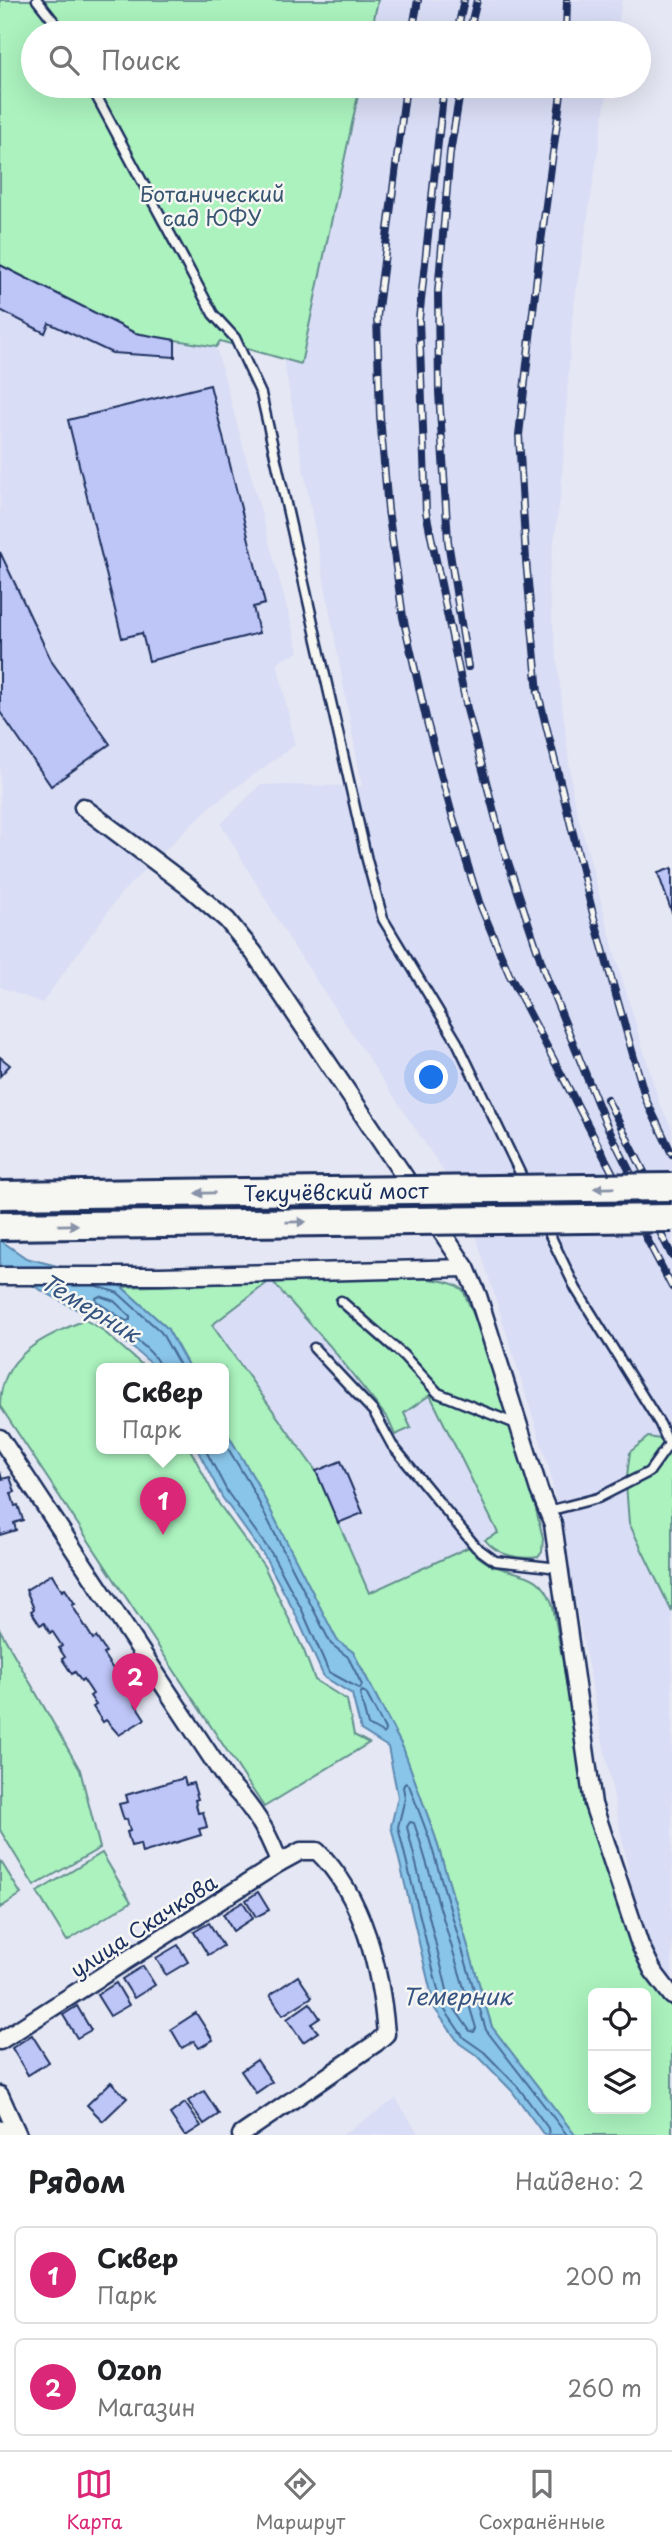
<!DOCTYPE html>
<html lang="ru">
<meta charset="utf-8">
<style>
body{margin:0;font-family:"Playpen Sans",sans-serif;background:#f2f2f2;color:#202124}
.controls{position:absolute;right:21px;bottom:21px;display:grid;overflow:hidden;border-radius:10px;box-shadow:0 7px 28px #0002}
.controls button{width:63px;height:63px;display:grid;place-items:center;padding:0;border:0;border-bottom:2px solid #e0e0e0;background:#fff;color:#202124;font:35px sans-serif}
.you{position:absolute;left:432px;top:1078px;width:24px;height:24px;margin:-18px;border:5px solid #fff;border-radius:50%;background:#1a73e8;box-shadow:0 0 0 10px #1a73e833}
.badge{display:grid;place-items:center;width:46px;height:46px;border-radius:50%;background:#db2777;color:#fff;font-size:23px;font-weight:700}
.pin{position:absolute;translate:-50% -58px;filter:drop-shadow(0 2px 4px #0008)}
.pin::after{content:'';position:absolute;top:37px;width:24px;height:21px;background:inherit;clip-path:polygon(0 0,100% 0,50% 100%)}
.popup{position:absolute;left:96px;top:1363px;width:133px;height:91px;box-sizing:border-box;display:grid;place-content:center;border-radius:10px;background:#fff;filter:drop-shadow(0 2px 5px #0005);font-size:23px;white-space:nowrap;color:#757577}
.popup b{font-size:26px;color:#202124}
.popup::after{content:'';position:absolute;left:50%;top:100%;margin-left:-14px;border:14px solid transparent;border-top-color:#fff}
.list{margin:0;padding:0;list-style:none}
h2{display:flex;justify-content:space-between;align-items:center;height:91px;margin:0;padding:0 28px;font-size:30px}
h2 small{font-size:23px;font-weight:400;color:#757577}
.list li{display:grid;grid-template-columns:46px 1fr auto;gap:21px;align-items:center;box-sizing:border-box;height:98px;margin:0 14px 14px;padding:0 14px;border:2px solid #e0e0e0;border-radius:10px}
.list b{display:block;font-size:26px;white-space:nowrap}
.list p{margin:0;font-size:23px;white-space:nowrap;color:#757577}
.list em{font-size:23px;font-style:normal;color:#757577}
.icon{flex:none;width:38px;height:38px;fill:none;stroke:currentColor;stroke-width:2;stroke-linecap:round;stroke-linejoin:round}
.map{position:relative;flex:none;width:672px;height:2135px;overflow:hidden}
.search{position:absolute;background:#fff;box-shadow:0 7px 28px #0002;left:21px;right:21px;top:21px;height:77px;display:flex;align-items:center;gap:18px;box-sizing:border-box;padding:0 24px;border-radius:38px;color:#757577;font-size:26px}
.sheet{height:315px;background:#fff}
nav{display:flex;justify-content:space-around;align-items:center;box-sizing:border-box;height:98px;border-top:2px solid #e0e0e0;background:#fff;font-size:19px;color:#757577}
nav a{display:grid;justify-items:center;gap:4px}
nav .on{color:#db2777}
.map>svg:first-child{display:block}
.built{fill:#d9ddf5}
.green{fill:#abf2be;stroke:#63908e;stroke-width:2;fill-rule:evenodd}
.water{fill:#89c5e9;stroke:#5d89b1;stroke-width:2}
.lines{fill:none;stroke-linecap:round;stroke-linejoin:round}
.shore{stroke:#476b96;stroke-width:2}
.building{fill:#bec5f7;stroke:#1b2f5e;stroke-width:2}
.service-casing{stroke:#1b2f5e;stroke-width:13}
.minor-casing{stroke:#1b2f5e;stroke-width:21}
.tertiary-casing{stroke:#1b2f5e;stroke-width:24}
.service{stroke:#f6f6f2;stroke-width:8}
.minor{stroke:#f6f6f2;stroke-width:16}
.tertiary{stroke:#f6f6f2;stroke-width:19}
.rail-casing{stroke:#1b2f5e;stroke-width:8}
.rail{stroke:#f6f6f2;stroke-width:5;stroke-dasharray:16;stroke-linecap:butt}
.primary-bridge-casing{stroke:#1b2f5e;stroke-width:32;stroke-linecap:butt}
.primary-bridge{stroke:#f6f6f2;stroke-width:26}
.oneway{fill:#8892a8}
.labels{text-anchor:middle;dominant-baseline:central;stroke-width:5;stroke-linejoin:round;paint-order:stroke}
.park-label{font-size:21px;fill:#385671;stroke:#f6f6f2}
.street-label{font-size:21px;fill:#1b2f5e;stroke:#f6f6f2}
.water-label{font-size:23px;font-style:italic;fill:#365481;stroke:#f6f6f2}
</style>
<div class="map">
<svg width="672" height="2135" viewBox="0 0 672 2135">
<rect width="100%" height="100%" fill="#e5e7f4"/>
<filter id="ink" filterUnits="userSpaceOnUse"><feTurbulence type="fractalNoise" baseFrequency=".0143" numOctaves="2"/><feDisplacementMap in="SourceGraphic" scale="14" xChannelSelector="R" yChannelSelector="G"/><feConvolveMatrix kernelMatrix="1 2 1 2 8 2 1 2 1" color-interpolation-filters="sRGB"/></filter>
<g filter="url(#ink)">
<!-- built -->
<g class="built">
<polygon points="359,0 622,0 617,33 352,33"/>
<polygon points="341,86 608,86 572,318 561,492 548,583 573,796 617,962 660,1105 672,1128 672,1985 657,1967 638,1919 549,1468 466,1205 291,942 221,824 260,785 362,786 283,357"/>
<polygon points="0,265 135,333 216,347 299,652 277,662 295,745 213,804 122,892 42,1003 0,987"/>
<polygon points="271,1280 329,1345 388,1419 395,1435 403,1414 430,1394 499,1534 369,1593 316,1471 212,1325"/>
<polygon points="396,2099 419,2135 342,2135"/>
</g>
<!-- green -->
<g class="green">
<polygon points="0,0 378,0 371,33 33,33 33,86 360,86 301,364 220,341 216,347 135,333 0,265"/>
<path d="M392,1278c20,1 55,-2 71,12l15,35 51,156 14,57 -1,14 -4,5c-19,3 -41,-2 -53,-17l13,-7 -68,-138 -26,18 7,15 -16,7 -7,-16 -59,-74 -58,-65 -59,45 104,146 53,122 100,-46c28,37 70,11 84,59l31,178 64,191 24,31v129h-97l-83,-108 -57,-191 -32,-88 -50,-96 -16,-11 -82,-161 -31,-52v-59h-34l-23,-41 -45,-41zM593,1993h53v116h-53z"/>
<path d="M85,1320l16,9 46,40h-45v80h88l29,55 45,62 40,85 11,29 32,20 7,35 15,8 -105,64 -264,-401c0,-51 44,-69 85,-86z"/>
<polygon points="648,1437 672,1441 672,1612 629,1523 626,1484 630,1452"/>
<polygon points="0,1630 80,1770 100,1848 34,1886 0,1830"/>
<polygon points="102,1853 131,1902 67,1941 37,1892"/>
<polygon points="0,1860 21,1894 0,1908"/>
</g>
<!-- water -->
<g class="water">
<polygon points="0,1240 26,1258 65,1268 122,1287 167,1328 190,1369 154,1369 152,1364 104,1324 0,1268"/>
<polygon points="224,1428 255,1480 337,1640 353,1652 403,1748 435,1836 492,2027 575,2135 544,2135 512,2091 479,2057 459,2043 435,2009 391,1826 398,1797 388,1747 361,1730 352,1694 324,1677 295,1613 265,1557 222,1497 197,1449 224,1449"/>
</g>
<g class="lines">
<!-- shore -->
<g class="shore">
<path d="M47,1286c23,13 110,56 113,83"/>
<polyline points="97,1286 118,1293 161,1332 182,1369"/>
<polygon points="100,1296 114,1301 130,1316 130,1320 126,1321 97,1302 96,1298"/>
<polyline points="205,1449 228,1493 272,1554 302,1610 329,1672 360,1689 362,1685 348,1657 331,1644 249,1483 224,1442"/>
<polygon points="362,1691 366,1693 385,1729 384,1734 368,1725 360,1695"/>
<polygon points="410,1822 414,1823 420,1841 476,2028 474,2032 470,2031 450,2002 407,1827"/>
<polyline points="549,2135 548,2128 518,2087 484,2052 464,2038 442,2006 398,1827 405,1798 403,1787 405,1783 409,1785 429,1838 486,2030 567,2135"/>
</g>
</g>
<!-- building -->
<g class="building">
<polygon points="0,265 135,333 175,340 175,357 112,353 49,323 45,333 0,310"/>
<polygon points="210,385 265,604 253,607 259,633 149,661 142,633 122,638 68,420"/>
<polygon points="0,552 52,662 110,744 51,786 0,712"/>
<polygon points="672,868 672,913 658,873"/>
<polygon points="0,1057 10,1065 0,1076"/>
<polygon points="341,1461 363,1513 338,1523 316,1471"/>
<polygon points="0,1472 2,1479 10,1477 15,1492 11,1493 15,1506 18,1505 23,1520 14,1523 16,1530 0,1535"/>
<polygon points="52,1574 62,1591 65,1589 75,1604 72,1605 93,1639 96,1637 106,1652 103,1654 125,1687 127,1685 137,1700 134,1702 145,1719 119,1735 106,1720 103,1722 93,1707 96,1705 90,1696 93,1694 83,1679 81,1681 75,1672 72,1674 62,1659 65,1657 59,1648 62,1646 52,1631 50,1633 44,1623 40,1625 31,1611 34,1609 26,1590"/>
<polygon points="184,1778 186,1785 193,1783 198,1799 195,1800 198,1813 203,1812 207,1827 199,1829 201,1835 142,1853 140,1844 131,1846 127,1832 130,1831 127,1819 124,1820 119,1804 128,1802 126,1795"/>
<polygon points="258,1892 269,1910 256,1917 246,1900"/>
<polygon points="243,1902 253,1918 233,1931 223,1914"/>
<polygon points="209,1923 223,1946 208,1955 194,1932"/>
<polygon points="178,1945 188,1962 166,1975 156,1958"/>
<polygon points="143,1966 155,1985 134,1998 122,1979"/>
<polygon points="298,1976 312,1997 283,2015 270,1995"/>
<polygon points="116,1983 129,2005 110,2016 97,1995"/>
<polygon points="310,2003 320,2018 311,2024 318,2032 303,2042 287,2019"/>
<polygon points="77,2006 91,2030 77,2038 63,2015"/>
<polygon points="196,2013 213,2040 199,2048 194,2041 182,2048 171,2029"/>
<polygon points="32,2035 49,2062 28,2075 12,2048"/>
<polygon points="257,2060 272,2082 256,2093 241,2071"/>
<polygon points="111,2082 127,2098 103,2121 87,2105"/>
<polygon points="204,2091 219,2114 204,2124 188,2101"/>
<polygon points="185,2103 201,2126 187,2135 184,2135 170,2114"/>
</g>
<g class="lines">
<!-- service casing -->
<g class="service-casing">
<g id="service">
<polyline points="37,0 63,33"/>
<polyline points="91,86 213,314 235,338 261,394 367,860 383,919 457,1042 576,1289 660,1424 669,1444 649,1472 598,1498 548,1511"/>
<polyline points="341,1301 403,1355 438,1393 516,1424"/>
<polyline points="314,1348 374,1412 392,1445 476,1547 495,1561 559,1568"/>
</g>
</g>
<!-- minor casing -->
<g class="minor-casing">
<g id="minor">
<polyline points="83,807 189,887 227,920 254,953 466,1268 478,1296 539,1490 553,1524 593,1804 640,1945 653,1971 672,1996"/>
<polyline points="0,1276 160,1276 466,1268"/>
<path d="M0,1438l227,343c23,23 42,51 52,82"/>
<path d="M0,2041l279,-178 22,-12h16c47,45 64,121 69,183l-10,9 -135,92"/>
<polyline points="0,2095 18,2135"/>
</g>
</g>
<!-- tertiary casing -->
<g class="tertiary-casing">
<polyline id="tertiary" points="0,2131 7,2135"/>
</g>
<!-- service -->
<use href="#service" class="service"/>
<!-- minor -->
<use href="#minor" class="minor"/>
<!-- tertiary -->
<use href="#tertiary" class="tertiary"/>
<!-- rail casing -->
<g class="rail-casing">
<g id="rail">
<polyline points="412,33 418,0"/>
<polyline points="457,33 464,0"/>
<polyline points="469,33 477,0"/>
<polyline points="566,33 567,0"/>
<polyline points="406,86 377,317 380,416 388,510 403,617 427,722 451,811 479,902 509,974 672,1287"/>
<polyline points="444,86 419,319 426,512 467,709 504,850 546,976 605,1122 672,1256"/>
<polyline points="461,86 450,153 438,292 439,392 448,541 468,667"/>
<polyline points="562,86 540,249 519,435 526,560 538,693 594,918 646,1100 672,1154"/>
<polyline points="607,1099 672,1227"/>
</g>
</g>
<!-- rail -->
<use href="#rail" class="rail"/>
<!-- primary-bridge casing -->
<g class="primary-bridge-casing">
<g id="primary-bridge">
<polyline points="0,1195 672,1187"/>
<polyline points="0,1226 672,1218"/>
</g>
</g>
<!-- primary-bridge -->
<use href="#primary-bridge" class="primary-bridge"/>
</g>
<!-- one-way arrows -->
<defs><path id="oneway-solid" d="M-6-.8H1V-3.2L6.5 0L1 3.2V.8H-6Z" transform="scale(1.75)"/></defs>
<g class="oneway">
<use href="#oneway-solid" transform="translate(604 1188) rotate(179)"/>
<use href="#oneway-solid" transform="translate(205 1193) rotate(179)"/>
<use href="#oneway-solid" transform="translate(296 1222) rotate(-1)"/>
<use href="#oneway-solid" transform="translate(68 1225) rotate(-1)"/>
</g>
</g>
<g class="labels">
<!-- park labels -->
<g class="park-label">
<text x="212" y="193">Ботанический<tspan x="212" dy="24">сад ЮФУ</tspan></text>
</g>
<!-- street labels -->
<g class="street-label">
<text transform="translate(336 1191) rotate(-1)">Текучёвский мост</text>
<text transform="translate(143 1925) rotate(-33)">улица Скачкова</text>
</g>
<!-- water labels -->
<g class="water-label">
<text transform="translate(91 1307) rotate(31)">Темерник</text>
<text x="457" y="1995">Темерник</text>
</g>
</g>
</svg>
<div class="controls">
<button><svg class="icon" aria-label="locate" viewBox="0 0 24 24"><circle cx="12" cy="12" r="6"/><path d="M12 2v4M12 18v4M2 12h4M18 12h4"/></svg></button>
<button><svg class="icon" aria-label="layers" viewBox="0 0 24 24"><path d="M12 4l9 5-9 5-9-5zM3 14l9 5 9-5"/></svg></button>
</div>
<div class="you"></div>
<div class="pin badge" style="left:163px;top:1535px">1</div>
<div class="popup"><b>Сквер</b>Парк</div>
<div class="pin badge" style="left:135px;top:1711px">2</div>
<div class="search"><svg class="icon" aria-label="search" viewBox="0 0 24 24"><circle cx="10" cy="10" r="6"/><path d="M15 15l6 6"/></svg>Поиск</div>
</div>
<section class="sheet">
<h2>Рядом<small>Найдено: 2</small></h2>
<ul class="list">
<li><span class="badge">1</span><div><b>Сквер</b><p>Парк</p></div><em>200 m</em></li>
<li><span class="badge">2</span><div><b>Ozon</b><p>Магазин</p></div><em>260 m</em></li>
</ul>
</section>
<nav>
<a class="on"><svg class="icon" aria-label="map" viewBox="0 0 24 24"><path d="M3 6l6-2 6 2 6-2v14l-6 2-6-2-6 2zM9 4v14M15 6v14"/></svg>Карта</a>
<a><svg class="icon" aria-label="directions" viewBox="0 0 24 24"><path d="M12 3l9 9-9 9-9-9zM9 14v-3h6M13 9l2 2-2 2"/></svg>Маршрут</a>
<a><svg class="icon" aria-label="saved" viewBox="0 0 24 24"><path d="M7 4h10v16l-5-4-5 4z"/></svg>Сохранённые</a>
</nav>
